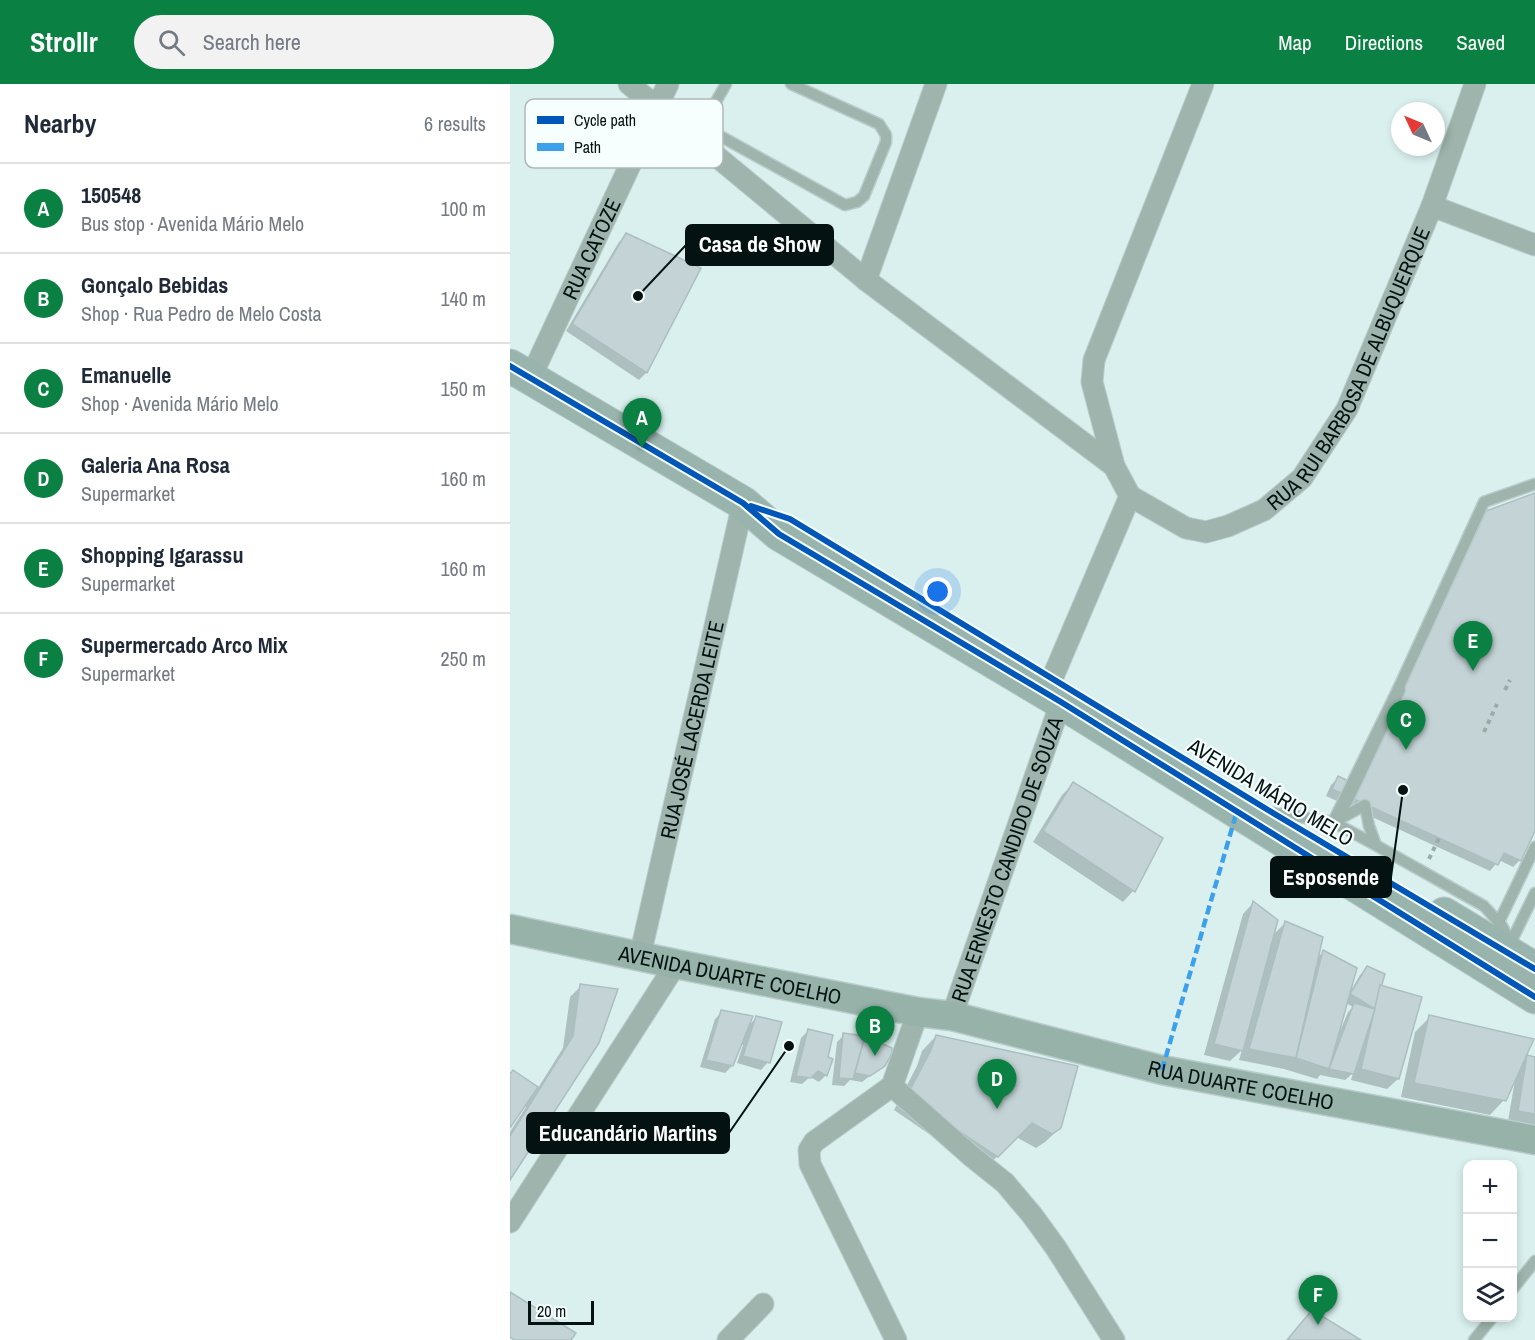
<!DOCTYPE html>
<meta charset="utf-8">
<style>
body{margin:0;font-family:"Archivo Narrow",sans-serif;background:#f2f2f3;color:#1f2937}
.controls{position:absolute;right:18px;bottom:18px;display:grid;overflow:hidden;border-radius:12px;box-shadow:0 3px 9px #0003}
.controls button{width:54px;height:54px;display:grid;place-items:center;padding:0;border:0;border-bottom:2px solid #e0e1e3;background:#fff;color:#1f2937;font:30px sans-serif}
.compass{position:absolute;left:881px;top:18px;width:54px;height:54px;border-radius:50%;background:#fff;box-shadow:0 3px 9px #0003;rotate:314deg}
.scale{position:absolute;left:18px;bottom:15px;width:66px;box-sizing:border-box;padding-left:6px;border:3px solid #041211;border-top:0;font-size:16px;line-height:21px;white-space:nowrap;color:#041211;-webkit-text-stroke:4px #f7fffe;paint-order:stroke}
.you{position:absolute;left:428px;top:508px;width:21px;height:21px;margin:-15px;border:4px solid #fff;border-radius:50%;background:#1a73e8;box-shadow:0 0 0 9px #1a73e833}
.badge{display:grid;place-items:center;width:39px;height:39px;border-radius:50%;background:#0b8043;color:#fff;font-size:20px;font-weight:700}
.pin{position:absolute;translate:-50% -50px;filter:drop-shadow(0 2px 3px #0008)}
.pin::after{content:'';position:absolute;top:32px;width:21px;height:18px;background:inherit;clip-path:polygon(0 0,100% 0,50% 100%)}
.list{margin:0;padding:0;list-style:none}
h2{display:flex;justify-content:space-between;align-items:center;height:78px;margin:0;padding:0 24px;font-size:26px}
h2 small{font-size:20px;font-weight:400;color:#747a83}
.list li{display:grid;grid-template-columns:39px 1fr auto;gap:18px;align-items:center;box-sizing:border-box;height:90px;padding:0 24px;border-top:2px solid #e0e1e3}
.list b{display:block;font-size:22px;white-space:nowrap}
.list p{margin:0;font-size:20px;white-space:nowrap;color:#747a83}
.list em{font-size:20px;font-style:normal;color:#747a83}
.icon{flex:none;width:33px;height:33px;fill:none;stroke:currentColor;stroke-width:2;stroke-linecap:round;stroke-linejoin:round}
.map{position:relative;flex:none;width:1025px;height:1256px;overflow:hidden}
header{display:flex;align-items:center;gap:36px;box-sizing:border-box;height:84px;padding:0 30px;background:#0b8043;color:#fff}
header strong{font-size:28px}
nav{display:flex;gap:33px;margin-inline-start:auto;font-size:21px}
.search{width:420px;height:54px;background:#f2f2f3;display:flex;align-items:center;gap:15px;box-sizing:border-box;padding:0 21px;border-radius:33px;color:#747a83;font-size:22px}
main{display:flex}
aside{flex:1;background:#fff}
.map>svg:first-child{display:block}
.shadow{fill:#0003;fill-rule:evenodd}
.building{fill:#c4d4d6;stroke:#acbec0;stroke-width:1.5}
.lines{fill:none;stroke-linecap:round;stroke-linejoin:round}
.lane-casing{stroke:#b9cbca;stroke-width:13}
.street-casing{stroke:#b9cbca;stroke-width:23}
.secondary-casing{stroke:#b9cbca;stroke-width:31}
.primary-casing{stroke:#b9cbca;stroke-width:35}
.path{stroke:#9aaca7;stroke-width:4;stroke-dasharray:4.5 4.5;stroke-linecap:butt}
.lane{stroke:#9eb4ac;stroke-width:10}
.street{stroke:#9eb4ac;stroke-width:21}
.secondary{stroke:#96b2a9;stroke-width:28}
.primary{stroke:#98b4ac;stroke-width:33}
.quiet{stroke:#3ca1ea;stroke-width:4.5;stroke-dasharray:9 4.5;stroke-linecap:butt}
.cycleway-casing{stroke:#f7fffe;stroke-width:10}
.cycleway{stroke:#0057b8;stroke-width:6}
.labels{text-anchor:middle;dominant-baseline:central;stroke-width:4.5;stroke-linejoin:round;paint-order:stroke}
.street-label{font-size:21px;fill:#041211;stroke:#f7fffe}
.key{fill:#f7fffe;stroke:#aeb8b7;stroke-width:1.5}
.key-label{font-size:16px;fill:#041211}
.leader{fill:none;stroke:#041211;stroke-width:2}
.callout-dot{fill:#041211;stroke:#f7fffe;stroke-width:2}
.callout{fill:#041211;stroke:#041211;stroke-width:2}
.callout-label{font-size:22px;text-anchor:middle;font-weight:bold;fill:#fff}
</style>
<header>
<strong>Strollr</strong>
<div class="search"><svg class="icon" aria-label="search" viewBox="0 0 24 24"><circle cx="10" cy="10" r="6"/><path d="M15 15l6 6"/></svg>Search here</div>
<nav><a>Map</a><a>Directions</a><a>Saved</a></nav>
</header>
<main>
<aside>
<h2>Nearby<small>6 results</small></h2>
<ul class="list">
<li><span class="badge">A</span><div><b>150548</b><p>Bus stop · Avenida Mário Melo</p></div><em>100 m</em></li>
<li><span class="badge">B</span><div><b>Gonçalo Bebidas</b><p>Shop · Rua Pedro de Melo Costa</p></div><em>140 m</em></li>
<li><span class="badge">C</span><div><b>Emanuelle</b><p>Shop · Avenida Mário Melo</p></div><em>150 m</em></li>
<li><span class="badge">D</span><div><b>Galeria Ana Rosa</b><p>Supermarket</p></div><em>160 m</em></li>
<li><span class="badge">E</span><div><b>Shopping Igarassu</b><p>Supermarket</p></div><em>160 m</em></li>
<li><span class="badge">F</span><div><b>Supermercado Arco Mix</b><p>Supermarket</p></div><em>250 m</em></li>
</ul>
</aside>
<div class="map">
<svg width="1025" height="1256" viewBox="0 0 1025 1256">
<rect width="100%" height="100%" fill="#d9f0ef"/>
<!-- shadow -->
<g class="shadow">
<polygon points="116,151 189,184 136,289 129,296 56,247 109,158"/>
<polygon points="1025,411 1025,743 1010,776 1003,783 989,776 980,787 816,712 821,701 828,694 846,702 970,436 977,428"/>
<polygon points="563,700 651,754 623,807 613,818 523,758 552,711"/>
<path d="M743,819l20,32 12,-12 32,35 6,-6 27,40 10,-17 7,-7 13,19 18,92 -11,10 -36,-9 2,-7 -8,7 -25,-5 -3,4 -33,-10 -45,-9 3,-10 -12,11 -26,-6 39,-141zM836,919l7,4 -5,5 -8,19 -2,-1z"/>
<polygon points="71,902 106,906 0,1094 0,1048 16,1023 14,1021 0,1041 0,991 3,988 28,1004 53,964 60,913"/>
<polygon points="212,928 237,943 246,934 258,978 251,986 227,979 233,961 230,960 222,982 215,989 190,983 205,935"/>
<polygon points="920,933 1012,979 1018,973 1025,974 1025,1042 998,1037 1005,996 994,1016 980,1031 891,1013 905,948"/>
<polygon points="298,947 316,974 316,991 309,998 300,993 292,1000 280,998 291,954"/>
<polygon points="334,951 355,954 374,981 352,998 340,996 334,1002 322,1001 327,958"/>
<polygon points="426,952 550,1044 535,1058 526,1064 506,1053 473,1087 384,1026 407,982 412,967"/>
</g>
<!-- building -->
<g class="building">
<polygon points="116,149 191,184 137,289 62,240"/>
<polygon points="1025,409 1025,747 1011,777 994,769 988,781 822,705 828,692 849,702 976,427"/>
<polygon points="563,698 653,754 625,808 533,747"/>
<polygon points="743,817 768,836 733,967 704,960"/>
<polygon points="775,837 813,853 786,974 739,965"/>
<polygon points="813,866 847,884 819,985 786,974"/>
<polygon points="857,882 875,890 865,925 840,910"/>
<polygon points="70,900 108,905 89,959 0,1096 0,1052 63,952"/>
<polygon points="870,901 912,913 889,995 851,985"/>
<polygon points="844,919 865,925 844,990 819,985"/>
<polygon points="211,926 243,932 223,982 196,976"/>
<polygon points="919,931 1024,955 996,1017 904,999"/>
<polygon points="246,932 272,938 260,979 233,972"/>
<polygon points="298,945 323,951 318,973 323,975 317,992 308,987 301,994 286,992"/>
<polygon points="333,949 355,952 343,995 329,994"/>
<polygon points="426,951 568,982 551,1044 542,1050 522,1039 488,1073 397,1012 421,966"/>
<polygon points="355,952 382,964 382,969 375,982 360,992 345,989"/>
<polygon points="1017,971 1025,973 1025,1030 1008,1027"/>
<polygon points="3,986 28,1003 0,1044 0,990"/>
<polygon points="0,1208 66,1249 61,1256 4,1256 0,1253"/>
<polygon points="802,1226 851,1256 777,1256"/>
</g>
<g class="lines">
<!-- lane casing -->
<g class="lane-casing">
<g id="lane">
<polyline points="192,42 335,121 347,118 354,112 376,58 376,51 369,40 281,0"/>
<polyline points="187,44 192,42 216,0"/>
<polygon points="889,603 890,606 837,718 823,738"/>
<polyline points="889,603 974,418 1025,400"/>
<polyline points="763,729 823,738 860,758 974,822 992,842 1001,859"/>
<polyline points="826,737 855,721 859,742 866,761"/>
<polyline points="989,838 1025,763"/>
<polyline points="1001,858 1025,809"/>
<polyline points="1002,1206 1025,1177"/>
<polyline points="964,1256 982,1234"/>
</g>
</g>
<!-- street casing -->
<g class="street-casing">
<g id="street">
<polyline points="119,0 356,196 604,382"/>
<polyline points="922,122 1025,161"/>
<polyline points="356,196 426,0"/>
<path id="s1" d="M20,295l138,-295"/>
<path id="s2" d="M620,412l56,32 20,4 22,-6 36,-16 38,-32 45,-69 85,-203 43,-122"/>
<polyline points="542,595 620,412 604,382 582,298 584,276 693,0"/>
<path id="s3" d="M130,872l103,-453"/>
<path id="s4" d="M442,932l109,-314"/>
<polyline points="382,1002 460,1071 495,1099 522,1131 546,1164 604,1256"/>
<polyline points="0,1138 166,880"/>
<polyline points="218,1256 253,1220"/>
<polyline points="386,1256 300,1080 299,1066 304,1058 382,1002 408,928"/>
</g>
</g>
<!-- secondary casing -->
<g class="secondary-casing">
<g id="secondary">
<path id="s5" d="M0,845l166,35 242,48 34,4 210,54 373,70"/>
</g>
</g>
<!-- primary casing -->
<g class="primary-casing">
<g id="primary">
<polyline points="0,282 233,419 269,450 551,618 1025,913"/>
<polyline points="934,830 1025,885"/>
</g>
</g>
<!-- path -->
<g class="path">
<polyline points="995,606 1000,596"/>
<polyline points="974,648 987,620"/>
<polyline points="919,775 929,754"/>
</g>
<!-- lane -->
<use href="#lane" class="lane"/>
<!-- street -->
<use href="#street" class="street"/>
<!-- secondary -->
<use href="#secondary" class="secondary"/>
<!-- primary -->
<use href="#primary" class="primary"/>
<!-- quiet -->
<polyline class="quiet" points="652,986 727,727"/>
<!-- cycleway casing -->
<g class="cycleway-casing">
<g id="cycleway">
<polyline points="0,282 233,419 269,450 551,618 1025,913"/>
<polyline points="241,422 280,435 763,729 1025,885"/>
</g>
</g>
<!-- cycleway -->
<use href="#cycleway" class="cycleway"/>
</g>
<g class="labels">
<!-- street labels -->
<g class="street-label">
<text stroke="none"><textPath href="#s1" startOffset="144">RUA CATOZE</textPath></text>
<text stroke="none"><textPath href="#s2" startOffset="315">RUA RUI BARBOSA DE ALBUQUERQUE</textPath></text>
<text stroke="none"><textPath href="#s3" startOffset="232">RUA JOSÉ LACERDA LEITE</textPath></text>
<text transform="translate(761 708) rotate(31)">AVENIDA MÁRIO MELO</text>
<text stroke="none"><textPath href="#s4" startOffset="166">RUA ERNESTO CANDIDO DE SOUZA</textPath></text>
<text stroke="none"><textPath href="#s5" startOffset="225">AVENIDA DUARTE COELHO</textPath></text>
<text stroke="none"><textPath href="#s5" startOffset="748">RUA DUARTE COELHO</textPath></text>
</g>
</g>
<!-- legend -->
<rect x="15" y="15" width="198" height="69" rx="9" class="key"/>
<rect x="27" y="32" width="27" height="8" fill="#0057b8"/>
<rect x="27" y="59" width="27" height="8" fill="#3ca1ea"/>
<g class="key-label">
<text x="64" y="42">Cycle path</text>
<text x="64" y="69">Path</text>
</g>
<!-- callouts -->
<path class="leader" d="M128 212L176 161M893 706L881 793M279 962L219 1049"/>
<g class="callout-dot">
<circle cx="128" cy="212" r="6"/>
<circle cx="893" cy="706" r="6"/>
<circle cx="279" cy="962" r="6"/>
</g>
<g class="callout">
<rect x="176" y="141" width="147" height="40" rx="6"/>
<rect x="761" y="773" width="120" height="40" rx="6"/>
<rect x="17" y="1029" width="202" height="40" rx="6"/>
</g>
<g class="callout-label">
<text x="250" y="168">Casa de Show</text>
<text x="821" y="801">Esposende</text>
<text x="118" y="1057">Educandário Martins</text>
</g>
</svg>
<div class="controls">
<button>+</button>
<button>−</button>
<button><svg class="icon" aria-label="layers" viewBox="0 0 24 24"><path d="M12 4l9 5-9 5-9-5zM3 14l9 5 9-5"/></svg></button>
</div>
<svg class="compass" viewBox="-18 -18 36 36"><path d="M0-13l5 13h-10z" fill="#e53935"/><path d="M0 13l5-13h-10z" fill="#747a83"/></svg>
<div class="scale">20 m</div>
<div class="you"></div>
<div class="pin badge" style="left:132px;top:364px">A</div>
<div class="pin badge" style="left:365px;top:972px">B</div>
<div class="pin badge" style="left:896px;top:666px">C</div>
<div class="pin badge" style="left:487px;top:1025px">D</div>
<div class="pin badge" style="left:963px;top:587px">E</div>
<div class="pin badge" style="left:808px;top:1241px">F</div>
</div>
</main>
